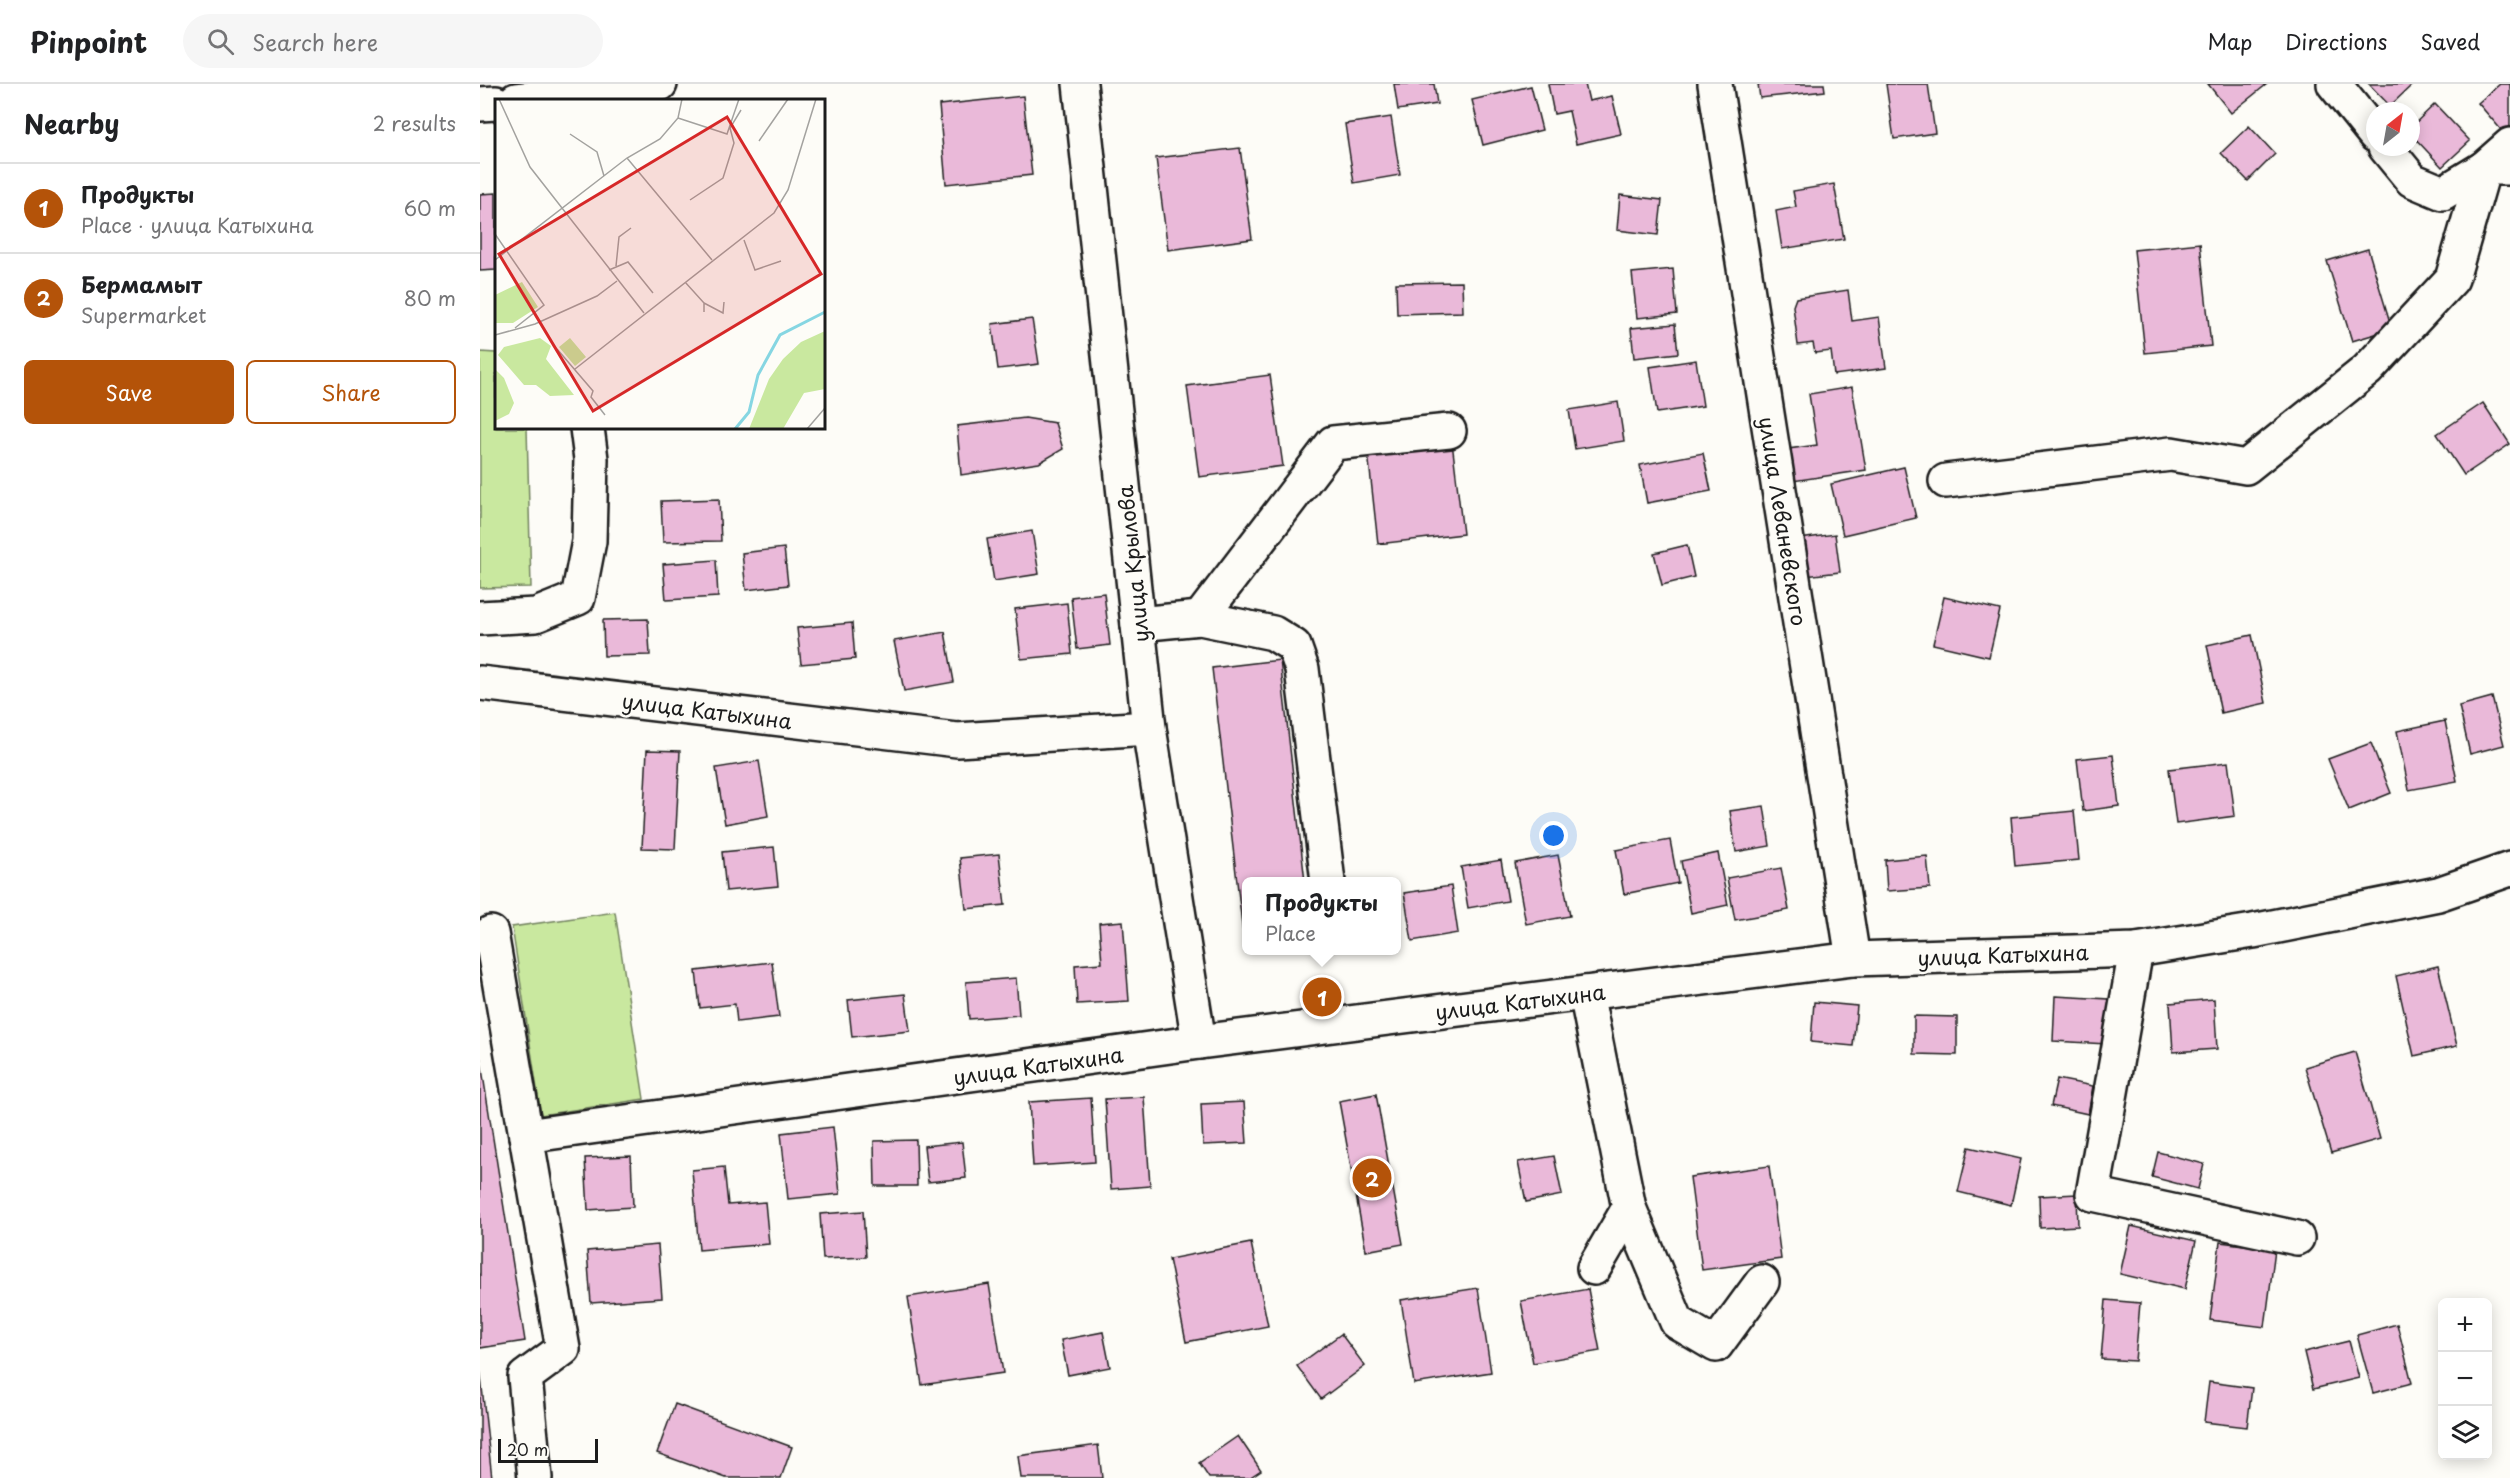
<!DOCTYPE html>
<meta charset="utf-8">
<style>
body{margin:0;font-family:"Playpen Sans",sans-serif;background:#f6f6f6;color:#202124}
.controls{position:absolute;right:18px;bottom:18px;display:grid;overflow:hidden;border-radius:9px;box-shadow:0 3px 15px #0003}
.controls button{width:54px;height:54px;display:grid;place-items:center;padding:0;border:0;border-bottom:2px solid #e0e0e0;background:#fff;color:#202124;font:30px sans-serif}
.compass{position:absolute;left:1886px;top:18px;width:54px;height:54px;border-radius:50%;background:#fff;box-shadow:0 3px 15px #0003;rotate:31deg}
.scale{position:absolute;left:18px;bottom:15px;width:100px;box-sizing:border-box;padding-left:6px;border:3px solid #1c1c1c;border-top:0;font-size:16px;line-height:21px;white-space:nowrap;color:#1c1c1c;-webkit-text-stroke:4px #fdfcf7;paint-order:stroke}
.you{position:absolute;left:1074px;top:752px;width:21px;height:21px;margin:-15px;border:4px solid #fff;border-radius:50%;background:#1a73e8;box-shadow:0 0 0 9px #1a73e833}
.badge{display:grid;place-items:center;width:39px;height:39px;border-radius:50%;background:#b45309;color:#fff;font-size:20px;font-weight:700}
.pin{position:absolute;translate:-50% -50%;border:3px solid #fff;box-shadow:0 2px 6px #0006}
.popup{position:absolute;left:762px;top:793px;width:159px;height:78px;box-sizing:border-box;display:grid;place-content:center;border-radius:9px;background:#fff;filter:drop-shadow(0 2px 4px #0005);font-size:20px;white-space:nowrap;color:#757577}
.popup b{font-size:22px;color:#202124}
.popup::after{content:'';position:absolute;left:50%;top:100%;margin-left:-12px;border:12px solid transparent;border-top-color:#fff}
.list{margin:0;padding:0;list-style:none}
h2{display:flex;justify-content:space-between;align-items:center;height:78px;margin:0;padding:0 24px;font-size:26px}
h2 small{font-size:20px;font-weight:400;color:#757577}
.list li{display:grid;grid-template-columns:39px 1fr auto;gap:18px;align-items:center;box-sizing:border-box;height:90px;padding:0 24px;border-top:2px solid #e0e0e0}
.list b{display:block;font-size:22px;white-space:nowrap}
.list p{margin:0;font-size:20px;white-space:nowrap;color:#757577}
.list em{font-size:20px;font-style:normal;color:#757577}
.actions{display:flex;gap:12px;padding:18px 24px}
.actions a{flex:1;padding:14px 0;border:2px solid #b45309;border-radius:9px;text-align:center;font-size:21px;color:#b45309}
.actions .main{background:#b45309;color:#fff}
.icon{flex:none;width:33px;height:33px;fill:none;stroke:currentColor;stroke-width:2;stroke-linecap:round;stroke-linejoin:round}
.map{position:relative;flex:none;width:2030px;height:1394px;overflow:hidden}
header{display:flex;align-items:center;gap:36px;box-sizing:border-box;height:84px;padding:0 30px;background:#fff;border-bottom:2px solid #e0e0e0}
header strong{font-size:28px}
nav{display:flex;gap:33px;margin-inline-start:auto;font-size:21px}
.search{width:420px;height:54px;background:#f6f6f6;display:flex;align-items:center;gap:15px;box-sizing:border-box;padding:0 21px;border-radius:33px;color:#757577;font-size:22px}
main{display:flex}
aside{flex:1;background:#fff}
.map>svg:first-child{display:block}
.green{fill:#c9e89f;stroke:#72825e;stroke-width:1.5}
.building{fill:#eab9d9;stroke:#1c1c1c;stroke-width:1.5}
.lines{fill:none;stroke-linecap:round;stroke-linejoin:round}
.minor-casing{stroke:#1c1c1c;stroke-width:38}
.minor{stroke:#fdfcf7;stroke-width:33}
.labels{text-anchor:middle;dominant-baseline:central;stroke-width:5;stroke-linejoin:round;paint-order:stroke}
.street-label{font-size:21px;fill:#1c1c1c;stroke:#fdfcf7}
.inset-river{fill:none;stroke:#86d6e2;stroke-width:3}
.inset-road{fill:none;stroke:#a3a29f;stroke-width:1.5}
.view{fill:#d62828;fill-opacity:0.15;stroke:#d62828;stroke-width:3}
.inset-edge{fill:none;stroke:#1c1c1c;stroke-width:3}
</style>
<header>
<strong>Pinpoint</strong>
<div class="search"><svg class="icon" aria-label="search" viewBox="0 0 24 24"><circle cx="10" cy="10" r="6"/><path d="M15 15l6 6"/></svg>Search here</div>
<nav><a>Map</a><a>Directions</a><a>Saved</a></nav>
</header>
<main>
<aside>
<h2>Nearby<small>2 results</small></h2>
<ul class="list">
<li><span class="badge">1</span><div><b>Продукты</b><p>Place · улица Катыхина</p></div><em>60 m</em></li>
<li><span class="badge">2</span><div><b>Бермамыт</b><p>Supermarket</p></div><em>80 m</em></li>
</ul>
<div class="actions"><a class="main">Save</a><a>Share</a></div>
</aside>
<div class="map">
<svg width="2030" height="1394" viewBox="0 0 2030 1394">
<rect width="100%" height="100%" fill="#fdfcf7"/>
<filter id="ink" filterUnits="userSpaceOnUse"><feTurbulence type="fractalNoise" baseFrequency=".0167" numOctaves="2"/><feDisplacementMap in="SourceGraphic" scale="12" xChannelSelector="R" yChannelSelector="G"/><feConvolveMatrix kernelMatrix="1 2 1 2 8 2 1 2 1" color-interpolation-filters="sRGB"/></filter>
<g filter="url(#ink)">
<!-- green -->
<g class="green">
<polygon points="0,268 16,269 16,344 47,344 51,503 0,504"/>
<polygon points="135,828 164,1015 61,1031 32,843"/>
</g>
<!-- building -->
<g class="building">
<polygon points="914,0 954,0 957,20 918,26"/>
<polygon points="1068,0 1105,0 1109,17 1132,12 1141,50 1096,60 1089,27 1074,30"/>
<polygon points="1278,0 1344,0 1345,7 1280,14"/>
<polygon points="1406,0 1448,0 1455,49 1414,55"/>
<polygon points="1728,0 1787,0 1751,29"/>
<polygon points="1889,0 1933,0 1910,22"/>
<polygon points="2020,0 2030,0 2030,42 2023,48 1998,19"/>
<polygon points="1051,2 1062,46 1003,61 992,16"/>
<polygon points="543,12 552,91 466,100 459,21"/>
<polygon points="1955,20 1990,57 1962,83 1931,50 1931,43"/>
<polygon points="911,33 920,91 874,99 865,40"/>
<polygon points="1769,42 1795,70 1768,97 1741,69"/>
<polygon points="760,64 772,155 688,166 676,74"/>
<polygon points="1354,100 1364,155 1302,165 1296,127 1316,123 1313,107"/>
<polygon points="16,109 16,186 0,187 0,110"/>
<polygon points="1140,111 1182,116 1178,151 1137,146"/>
<polygon points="1720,159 1731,262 1665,269 1654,166"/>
<polygon points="1888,165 1912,245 1872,257 1847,177"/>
<polygon points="1193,185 1197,230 1157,234 1152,189"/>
<polygon points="982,198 983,228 917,230 916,199"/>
<polygon points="1368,206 1372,237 1399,233 1406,284 1354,291 1351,267 1335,269 1333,259 1318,261 1313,222 1316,214"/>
<polygon points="552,235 559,280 518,285 512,240"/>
<polygon points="1195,240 1198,269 1154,274 1151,244"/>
<polygon points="1216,276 1223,322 1177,329 1170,283"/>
<polygon points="790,291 803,382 719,393 707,302"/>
<polygon points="1372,303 1386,386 1306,398 1301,366 1337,361 1329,310"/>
<polygon points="1138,318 1144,357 1095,365 1089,326"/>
<polygon points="2003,319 2030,360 1984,391 1957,350"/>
<polygon points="545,334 575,339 583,365 559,379 481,391 477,342"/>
<polygon points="972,358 983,450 898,460 888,368"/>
<polygon points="1223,369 1231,407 1167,419 1160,381"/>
<polygon points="1424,383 1436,434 1363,451 1351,400"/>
<polygon points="239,415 241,457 183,458 181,417"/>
<polygon points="552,447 559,490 514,497 507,455"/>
<polygon points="1355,450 1360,488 1325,492 1320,455"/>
<polygon points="1207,461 1214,493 1182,501 1174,469"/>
<polygon points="304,464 308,501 266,506 262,469"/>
<polygon points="236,476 238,513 186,516 183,480"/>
<polygon points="624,509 630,561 597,565 591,513"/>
<polygon points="1464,513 1520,526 1509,573 1453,560"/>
<polygon points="587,519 592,570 541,575 535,525"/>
<polygon points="168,535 170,571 124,572 123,536"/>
<polygon points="372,539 375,575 321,580 317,544"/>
<polygon points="465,548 474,598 424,607 414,557"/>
<polygon points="1772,551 1786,619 1741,629 1727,561"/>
<polygon points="800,576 825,798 767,798 767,866 765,866 732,584"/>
<polygon points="2012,613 2024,661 1990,670 1979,622"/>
<polygon points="1965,637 1977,697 1929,706 1917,647"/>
<polygon points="1891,659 1911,709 1869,726 1848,675"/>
<polygon points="167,666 200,667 195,765 162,764"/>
<polygon points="1633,671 1639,722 1603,727 1597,675"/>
<polygon points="279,677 288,732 245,740 236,684"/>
<polygon points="1748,678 1755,732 1696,740 1689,685"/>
<polygon points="1284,722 1290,762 1256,768 1250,727"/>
<polygon points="1594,727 1599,776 1535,782 1531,733"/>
<polygon points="1190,756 1198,799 1144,810 1136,766"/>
<polygon points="294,763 298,802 246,807 242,768"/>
<polygon points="1238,769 1248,821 1211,829 1201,777"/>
<polygon points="519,770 525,821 486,825 480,774"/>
<polygon points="1078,771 1090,832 1046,840 1035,779"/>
<polygon points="1447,772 1450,804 1407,807 1405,776"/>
<polygon points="1021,776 1028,817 988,824 981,783"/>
<polygon points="1301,784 1309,826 1255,836 1247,794"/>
<polygon points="971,802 978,849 932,857 924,809"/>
<polygon points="643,837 649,917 597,920 595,881 622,879 619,839"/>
<polygon points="292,878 299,933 257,938 255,920 220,924 216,887"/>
<polygon points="1958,882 1977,962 1934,972 1916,892"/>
<polygon points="536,894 539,931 489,935 486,898"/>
<polygon points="847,904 850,920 837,922 834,906"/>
<polygon points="425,910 430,947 372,953 368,916"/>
<polygon points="1575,912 1629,915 1627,960 1573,957"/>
<polygon points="1734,915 1737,965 1693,968 1690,919"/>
<polygon points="1334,918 1377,922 1373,962 1331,958"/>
<polygon points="1434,932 1477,933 1477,971 1434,970"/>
<polygon points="1875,968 1900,1055 1851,1069 1825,983"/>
<polygon points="0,972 45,1257 0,1264"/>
<polygon points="1577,995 1613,1002 1608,1030 1571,1022"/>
<polygon points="896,1010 923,1160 886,1167 859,1017"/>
<polygon points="664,1013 670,1102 631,1105 625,1015"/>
<polygon points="611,1014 615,1078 553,1082 549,1018"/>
<polygon points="764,1018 767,1059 723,1061 721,1020"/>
<polygon points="353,1043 360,1110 308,1115 301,1049"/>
<polygon points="436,1056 437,1102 395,1102 394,1057"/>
<polygon points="482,1058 486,1094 448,1098 444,1062"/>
<polygon points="1489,1063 1541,1075 1531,1121 1478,1108"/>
<polygon points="1678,1068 1724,1080 1718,1105 1672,1093"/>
<polygon points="151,1072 153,1123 108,1126 105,1074"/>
<polygon points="1074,1072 1082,1111 1046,1118 1038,1078"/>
<polygon points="1289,1082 1301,1175 1222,1186 1210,1093"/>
<polygon points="244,1083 248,1121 285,1118 289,1160 219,1166 212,1086"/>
<polygon points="1597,1110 1598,1142 1560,1144 1559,1112"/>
<polygon points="383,1127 386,1173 343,1175 340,1130"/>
<polygon points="1651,1142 1716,1157 1705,1205 1640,1190"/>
<polygon points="1740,1158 1795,1165 1785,1243 1730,1236"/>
<polygon points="771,1159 788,1242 706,1258 689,1175"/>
<polygon points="178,1161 182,1214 111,1219 107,1167"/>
<polygon points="509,1200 523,1289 442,1301 428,1213"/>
<polygon points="998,1204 1011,1288 934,1300 921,1216"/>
<polygon points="1108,1205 1120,1267 1053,1279 1041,1217"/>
<polygon points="1626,1216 1660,1219 1655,1277 1621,1275"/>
<polygon points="1917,1240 1932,1299 1893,1309 1877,1251"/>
<polygon points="623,1248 630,1283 588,1291 581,1256"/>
<polygon points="861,1250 885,1282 841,1315 817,1282"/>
<polygon points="1869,1257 1879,1294 1833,1305 1824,1268"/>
<polygon points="0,1285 12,1394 0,1394"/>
<polygon points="1729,1298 1772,1304 1767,1343 1724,1338"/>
<polygon points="195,1320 312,1363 301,1394 246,1394 177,1369"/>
<polygon points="758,1352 781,1386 769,1394 729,1394 719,1379"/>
<polygon points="618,1361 622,1394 541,1394 538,1372"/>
</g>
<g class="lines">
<!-- minor casing -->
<g class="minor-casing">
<g id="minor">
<polyline points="600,0 669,644 719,958"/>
<polyline points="1235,0 1373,875"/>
<polyline points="1854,0 1895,51"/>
<polyline points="36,16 180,0"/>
<polyline points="0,20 16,19"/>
<polyline points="1905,63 1932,96 1963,109 2004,84 2030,61"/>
<polyline points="1466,397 1691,370 1766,383 1887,286 1972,195 2004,84 2030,84"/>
<polyline points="0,534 56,531 98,514 109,457 111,375 107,344"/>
<polyline points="720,534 853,359 969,347"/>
<polyline points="658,540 720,534 793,549 814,562 822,585 848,798"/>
<polyline points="0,599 477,656 669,644"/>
<polyline points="11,849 83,1265 45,1293 55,1394"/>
<polyline points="1656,866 1613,1110 1817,1154"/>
<polyline points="1106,909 1149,1124 1114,1184"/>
<polyline points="46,1052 719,958 1373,875 1656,866 1773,847 1958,810 2030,785"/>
<polyline points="1149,1124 1197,1238 1236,1261 1282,1198"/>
</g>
</g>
<!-- minor -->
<use href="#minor" class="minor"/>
</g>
</g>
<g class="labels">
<!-- street labels -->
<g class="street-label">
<text transform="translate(1304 437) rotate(81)">улица Леваневского</text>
<text transform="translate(652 480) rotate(-96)">улица Крылова</text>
<text transform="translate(227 626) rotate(7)">улица Катыхина</text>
<text transform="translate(1523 870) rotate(-2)">улица Катыхина</text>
<text transform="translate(1040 917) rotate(-7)">улица Катыхина</text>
<text transform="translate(558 981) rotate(-8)">улица Катыхина</text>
</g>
</g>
<!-- overview -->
<g transform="translate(15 15)">
<rect width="330" height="330" fill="#fdfcf7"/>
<path d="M27,183l16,25 -25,16h-18v-28zM330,232v58l-21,4 -21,36h-34l20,-50 14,-20 18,-17zM45,239l11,8 -5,13 28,36 -24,1 -14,-11h-12l-26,-30 6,-8zM75,239l16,19 -11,9 -16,-19zM0,270l9,9 10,25 -5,11 -14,7z" fill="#c9e89f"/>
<path class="inset-river" d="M240,330l14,-17 9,-37 22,-40 45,-23"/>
<path class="inset-road" d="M4,0l31,68 114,146M183,19l49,16 12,-35M75,35l27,18 7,24M264,42l29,-42M132,59l85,102M195,101l33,-22 11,-35 -4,-15 11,-18M0,135l49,71 -29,23M249,141l11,30 26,-9M0,161l132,-102 33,-19 18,-21 4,-19M121,167l3,-29 12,-9M114,171l19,-8 25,31M190,183l19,21v9M209,204l19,10 1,-11M0,236l40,-11 62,-28 20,-15M62,250l36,42 -2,6 14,18M80,270l199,-156 14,-23 28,-91M312,330l18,-21"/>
<path class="view" d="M232,18l94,157 -228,137 -94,-157z"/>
<rect width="330" height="330" class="inset-edge"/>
</g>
</svg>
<div class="controls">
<button>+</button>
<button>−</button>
<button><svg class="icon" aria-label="layers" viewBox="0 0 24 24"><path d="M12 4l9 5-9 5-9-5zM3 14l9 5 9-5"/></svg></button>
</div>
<svg class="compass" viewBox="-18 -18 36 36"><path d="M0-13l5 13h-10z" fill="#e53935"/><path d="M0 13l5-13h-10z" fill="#757577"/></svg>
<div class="scale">20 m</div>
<div class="you"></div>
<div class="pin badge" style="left:842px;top:913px">1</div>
<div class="popup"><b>Продукты</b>Place</div>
<div class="pin badge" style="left:892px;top:1094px">2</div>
</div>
</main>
